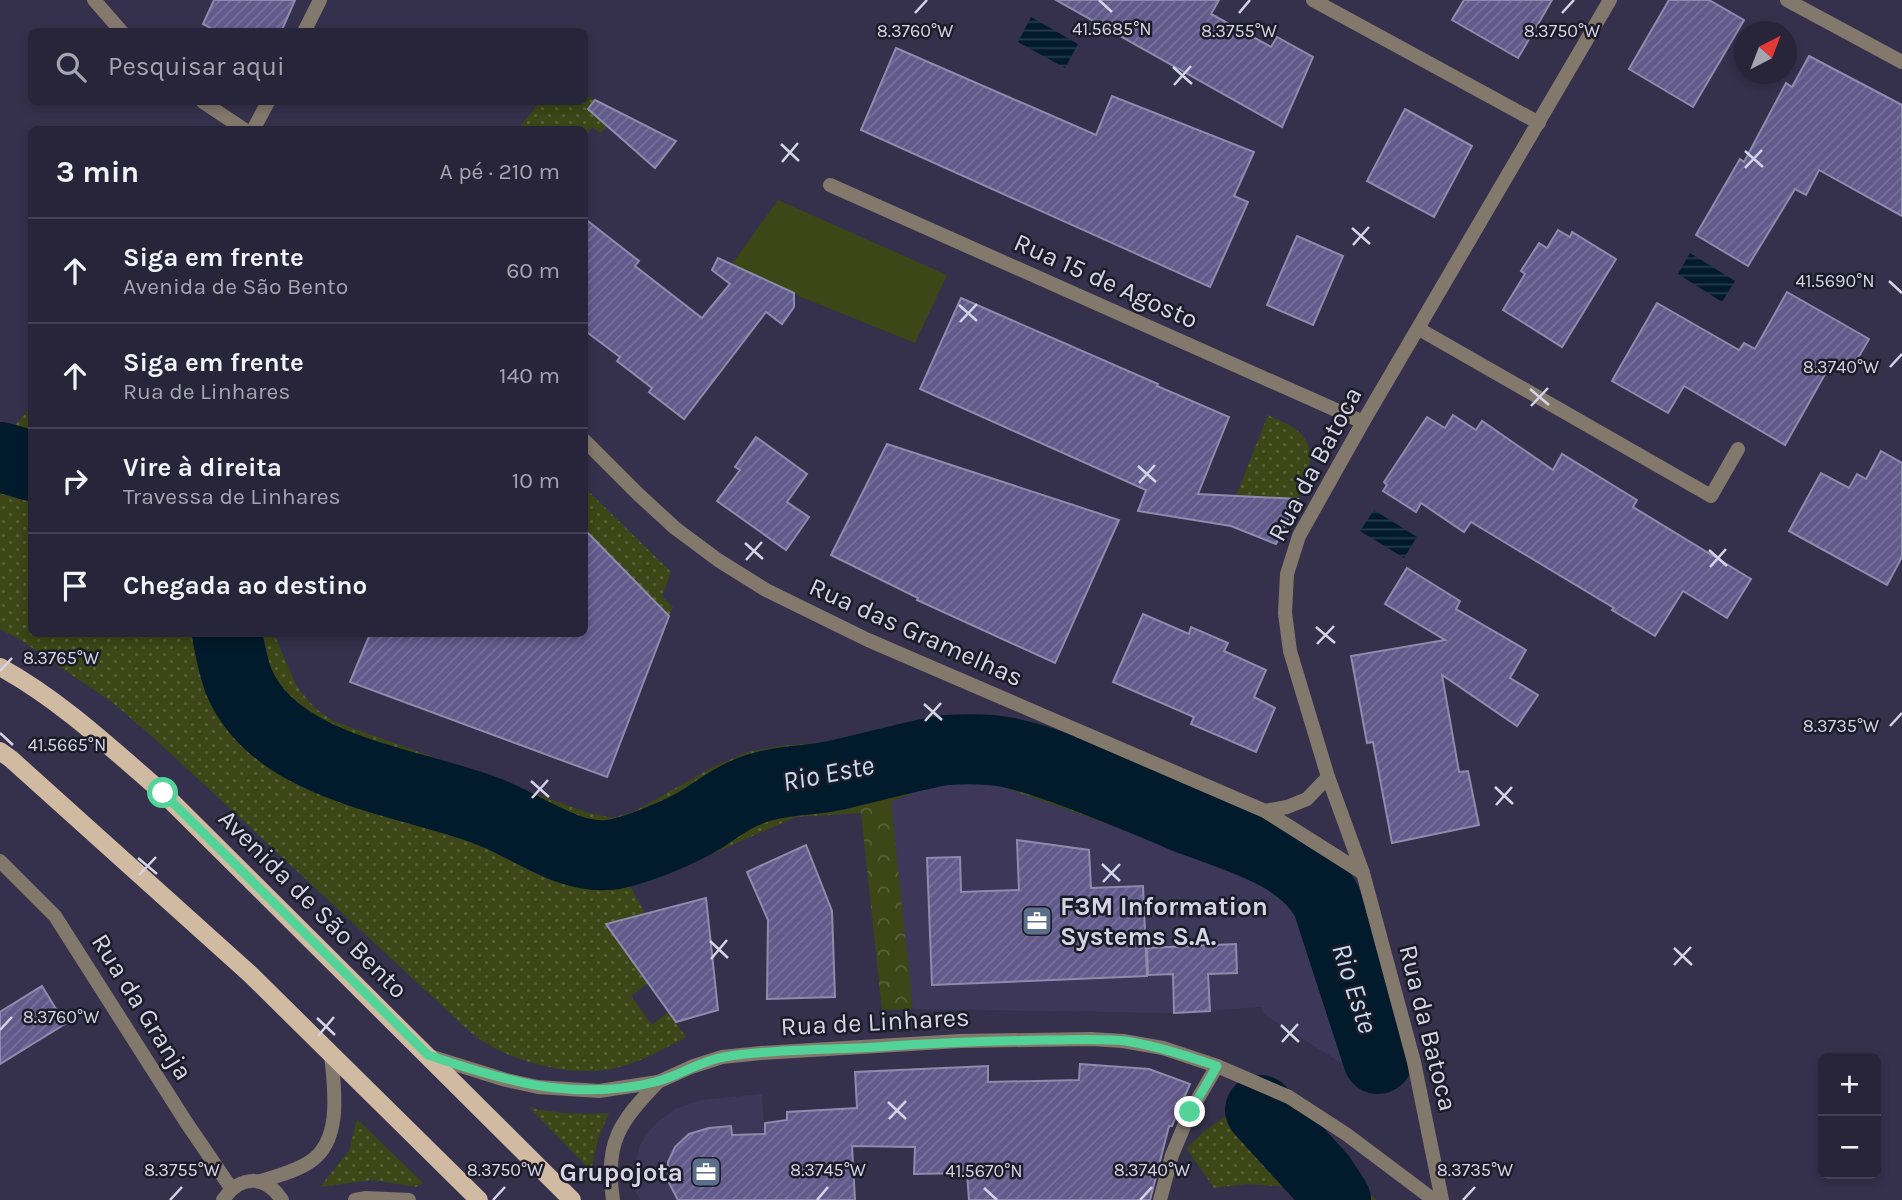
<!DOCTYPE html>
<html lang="pt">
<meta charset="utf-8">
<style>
body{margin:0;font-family:Karla,sans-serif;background:#302d42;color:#f1f3f6}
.controls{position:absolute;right:21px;bottom:21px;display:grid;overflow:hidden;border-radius:10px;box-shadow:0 4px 10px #0003}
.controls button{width:63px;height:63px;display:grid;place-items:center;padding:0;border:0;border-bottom:2px solid #444254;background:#28253a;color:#f1f3f6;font:35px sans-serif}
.compass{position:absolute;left:1734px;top:21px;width:63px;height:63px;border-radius:50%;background:#28253a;box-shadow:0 4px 10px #0003;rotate:42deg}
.stop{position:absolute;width:21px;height:21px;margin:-16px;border:5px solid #52d397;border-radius:50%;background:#fff}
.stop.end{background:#52d397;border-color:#fff;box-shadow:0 2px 7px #0008}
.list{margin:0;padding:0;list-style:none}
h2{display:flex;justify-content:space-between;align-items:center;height:91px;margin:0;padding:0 28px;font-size:30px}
h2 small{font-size:23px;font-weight:400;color:#a5a5af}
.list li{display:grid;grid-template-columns:46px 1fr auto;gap:21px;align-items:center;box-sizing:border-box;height:105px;padding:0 28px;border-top:2px solid #444254}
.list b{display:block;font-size:26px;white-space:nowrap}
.list p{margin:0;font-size:23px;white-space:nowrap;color:#a5a5af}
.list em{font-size:23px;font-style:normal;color:#a5a5af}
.icon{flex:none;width:38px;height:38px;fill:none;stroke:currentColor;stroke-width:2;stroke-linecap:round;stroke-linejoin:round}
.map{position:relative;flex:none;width:1902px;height:1200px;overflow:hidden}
.search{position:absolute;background:#28253a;box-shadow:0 4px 10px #0003;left:28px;top:28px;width:560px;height:77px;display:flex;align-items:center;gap:18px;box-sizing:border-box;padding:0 24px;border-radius:10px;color:#a5a5af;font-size:26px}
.panel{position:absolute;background:#28253a;box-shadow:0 4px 10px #0003;left:28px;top:126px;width:560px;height:511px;border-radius:10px}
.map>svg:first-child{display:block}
.built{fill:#3d385a}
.grass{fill:url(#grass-dots)}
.forest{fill:url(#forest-crowns)}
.park{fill:#3d4616}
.water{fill:url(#water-rules)}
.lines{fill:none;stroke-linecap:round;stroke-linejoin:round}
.river{stroke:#021b2c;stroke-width:70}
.building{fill:url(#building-hatch);stroke:#8f8bad;stroke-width:2}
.street{stroke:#83786c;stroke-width:14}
.primary{stroke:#d1baa2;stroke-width:18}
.route{stroke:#52d397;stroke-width:9}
.ticks{fill:none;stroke:#d5d4e6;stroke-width:2.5}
.labels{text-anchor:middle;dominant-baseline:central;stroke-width:5;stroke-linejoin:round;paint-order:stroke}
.street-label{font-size:26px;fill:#d5d4e6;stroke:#1c1b27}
.poi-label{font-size:26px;font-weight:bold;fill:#d5d4e6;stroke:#1c1b27;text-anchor:start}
.water-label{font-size:28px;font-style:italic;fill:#c1def4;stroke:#1c1b27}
.ticks-label{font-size:18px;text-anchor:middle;fill:#d5d4e6;stroke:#1c1b27;stroke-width:5;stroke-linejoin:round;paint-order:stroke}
</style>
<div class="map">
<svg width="1902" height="1200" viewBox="0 0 1902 1200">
<defs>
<pattern id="grass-dots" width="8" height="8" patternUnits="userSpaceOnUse" patternTransform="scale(1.75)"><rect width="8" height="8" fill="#3d4616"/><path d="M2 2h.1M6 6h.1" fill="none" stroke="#586038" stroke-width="1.8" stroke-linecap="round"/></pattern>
<pattern id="forest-crowns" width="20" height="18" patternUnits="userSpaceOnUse" patternTransform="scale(1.75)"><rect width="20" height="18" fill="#3d4616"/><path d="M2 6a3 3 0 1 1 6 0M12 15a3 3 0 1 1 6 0" fill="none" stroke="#586038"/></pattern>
<pattern id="water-rules" width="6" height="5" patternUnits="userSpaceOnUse" patternTransform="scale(1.75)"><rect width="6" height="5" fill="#021b2c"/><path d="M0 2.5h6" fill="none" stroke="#263b4b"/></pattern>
<pattern id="building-hatch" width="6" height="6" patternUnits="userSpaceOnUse" patternTransform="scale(1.75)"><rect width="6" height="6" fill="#625a8b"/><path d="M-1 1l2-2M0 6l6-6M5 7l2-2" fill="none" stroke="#78719b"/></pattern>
</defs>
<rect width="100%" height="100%" fill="#35314d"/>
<!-- built -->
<g class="built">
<polygon points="966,782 1003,787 1179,849 1249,866 1282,885 1300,910 1316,940 1354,1071 1268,1017 1263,1012 1261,1007 1174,1013 913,1009 891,802 924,788"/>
<polygon points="762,1094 769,1200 641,1200 635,1191 635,1167 640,1145 653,1126 675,1109 700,1100"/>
</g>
<!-- grass -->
<g class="grass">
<polygon points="585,95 618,112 601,133 592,127 585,136 584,130 517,130 540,102 584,102"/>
<polygon points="31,407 31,447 8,438 13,428"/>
<path d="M1268,415c9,5 22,9 30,16 21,19 10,46 0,68l-62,-3z"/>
<path d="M0,468l15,5 16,3 1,158h188l5,38 17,44 32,28 43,25 61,22 81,18 35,12 72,36 25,7 33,-4 31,-12 46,-18 49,-31 29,-10 61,-4 4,29 -48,3 -80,35 -86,34 15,27 -39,11 42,59 -17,13 21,29 16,-13 18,25c-22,12 -45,25 -70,31 -38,9 -93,-3 -127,-23 -7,-4 -15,-10 -22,-16l-313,-291 -41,-35 -94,-64 -19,-10z"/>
<polygon points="584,487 671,572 662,596 673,607 669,616 585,529"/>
<polygon points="237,634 274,634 297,687 315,708 333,721 589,813 613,818 635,811 713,767 748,752 781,746 815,743 819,769 777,773 743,784 685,818 635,839 608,847 589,846 565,838 493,803 455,788 370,765 329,749 295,731 269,711 252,682 241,657"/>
<polygon points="1255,1105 1281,1118 1377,1200 1317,1200 1313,1192 1278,1186 1246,1184 1214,1188 1186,1148 1205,1131 1232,1111"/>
<path d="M530,1108c27,5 52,7 79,5l-11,26 -7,32z"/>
<polygon points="357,1119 423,1183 416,1187 373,1180 320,1187 349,1151"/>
</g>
<!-- forest -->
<polygon class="forest" points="986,763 1024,771 1179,830 1253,855 1286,876 1310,896 1328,932 1370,1076 1354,1071 1316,940 1300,910 1282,885 1249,866 1179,849 1003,787 965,782 924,788 891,802 913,1009 882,1010 861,813 844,814 840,785 942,766"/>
<!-- park -->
<polygon class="park" points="778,200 947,275 915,343 801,297 731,265"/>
<!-- water -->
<g class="water">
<polygon points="1031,17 1078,44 1065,68 1018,42"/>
<polygon points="1690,253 1735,281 1722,302 1678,274"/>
<polygon points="1374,510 1417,537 1404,558 1360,531"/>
</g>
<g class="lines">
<!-- river -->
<g class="river">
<polyline points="0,457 32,466"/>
<path d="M227,634c3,15 6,33 12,48 37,88 171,99 248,129 39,14 79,48 122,44 25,-3 72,-23 93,-36 14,-9 28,-20 43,-26 31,-14 61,-11 92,-18 26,-6 53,-13 79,-19 10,-2 21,-5 31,-6 14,-1 30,-1 44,0 24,2 49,11 72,19 41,15 82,32 122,49 47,18 118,36 142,84l51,157"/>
<polyline points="1260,1110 1321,1177 1336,1200"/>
</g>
</g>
<!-- building -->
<g class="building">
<polygon points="214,0 295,0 281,32 218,32 203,24"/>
<polygon points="1056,0 1219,0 1211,14 1271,47 1277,37 1313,57 1282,127"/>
<polygon points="1464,0 1552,0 1518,58 1452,20"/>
<polygon points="1669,0 1709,0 1744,20 1693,107 1629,69"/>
<polygon points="896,48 1096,135 1112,96 1254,152 1234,196 1248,202 1210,287 861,130"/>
<polygon points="1809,56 1902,105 1902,216 1819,170 1806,195 1795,189 1748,266 1696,235 1740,159 1744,162 1786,83 1792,87"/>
<polygon points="595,100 676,141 655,168 588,109"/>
<polygon points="1405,109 1472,146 1434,217 1367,181"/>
<polygon points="584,218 639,261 635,266 702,318 730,284 712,270 718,258 794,293 794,307 782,324 766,312 684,419 649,392 652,388 617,361 620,357 584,330"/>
<polygon points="1558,230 1570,237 1572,232 1616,259 1562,347 1503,310 1525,274 1521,271 1539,243 1547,248"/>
<polygon points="1297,236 1343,256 1313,325 1267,305"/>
<polygon points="1787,292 1869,339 1851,370 1833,360 1785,445 1684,386 1668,413 1612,381 1657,303 1739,350 1744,343 1755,349"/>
<polygon points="961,298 1158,384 1157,386 1229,417 1198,494 1298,499 1276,544 1231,526 1138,511 1146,490 920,389"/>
<polygon points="1453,415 1476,430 1482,421 1553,470 1562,454 1637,500 1633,507 1751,579 1727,618 1683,591 1655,636 1612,610 1614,608 1471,522 1464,532 1421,503 1416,512 1383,491 1387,485 1384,482 1427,417 1445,428"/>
<polygon points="756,437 807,474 787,502 809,517 786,550 717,501 740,470 735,467"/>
<polygon points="887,444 1119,520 1055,663 917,600 918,598 831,555"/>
<polygon points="1881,451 1902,463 1902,557 1887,585 1789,531 1821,473 1849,488 1857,474 1866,479"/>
<polygon points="584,529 669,616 607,777 350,682 370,634 584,634"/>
<polygon points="1407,568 1460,601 1456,609 1526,650 1510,678 1538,695 1517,726 1442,675 1459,772 1468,771 1479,825 1392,843 1373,742 1367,743 1351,656 1445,640 1385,604"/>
<polygon points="1143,614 1189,634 1191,627 1228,643 1224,651 1266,670 1254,697 1275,708 1256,752 1191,724 1194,717 1113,682"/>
<polygon points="1017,840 1089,850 1091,888 1143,886 1147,976 932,985 927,858 960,857 961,892 1019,890"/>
<polygon points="806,845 832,911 835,997 767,999 768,920 747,872"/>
<polygon points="706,898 718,1010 676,1022 606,924"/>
<polygon points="1236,944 1237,973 1208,974 1210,1011 1174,1013 1173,974 1148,975 1147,948"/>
<polygon points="42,986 65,1024 0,1064 0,1012"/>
<polygon points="1080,1064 1149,1069 1190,1084 1172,1126 1169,1126 1150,1200 969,1200 967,1173 914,1174 915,1147 852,1146 855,1200 678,1200 668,1181 668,1162 675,1147 689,1134 709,1128 731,1126 732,1135 765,1134 765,1123 787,1120 787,1112 857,1108 855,1072 988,1066 988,1082 1079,1080"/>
</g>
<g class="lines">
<!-- street -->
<g class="street">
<polyline points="94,0 122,32"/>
<polyline points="1313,0 1539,123"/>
<polyline points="1787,0 1902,62"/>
<polyline points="304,32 320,0"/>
<polyline points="203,102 245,130"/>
<polyline points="253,130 268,102"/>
<polyline points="830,185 1363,422"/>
<polyline points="1419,329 1711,496 1738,449"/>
<polyline points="584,440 638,494 675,528 718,560 766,590 868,640 1265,811 1363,873"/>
<polyline points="1265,811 1287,807 1307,799 1328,777"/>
<polyline points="0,861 55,916 186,1122 231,1188"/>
<polyline points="429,1056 506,1080 538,1087 599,1091 658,1082 691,1067 722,1057 761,1053 960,1041 1091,1039 1123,1041 1163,1048 1217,1066 1289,1097 1346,1134 1434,1200"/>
<path d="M261,1181c16,-5 36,-10 50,-20 32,-22 23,-75 20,-107"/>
<path d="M223,1200c17,-25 42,-26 59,0"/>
<polyline points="355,1200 366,1198 409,1200"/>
<path d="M613,1200c-9,-58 7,-78 45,-118"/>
<polyline points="1160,1200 1172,1155 1190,1112 1217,1066"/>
<polyline points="1442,1200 1414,1062 1363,873 1328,777 1290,651 1285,613 1287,574 1299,536 1363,422 1610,0"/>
</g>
<!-- primary -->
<g class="primary">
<path d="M0,667c60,33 111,81 163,126l409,407"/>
<polyline points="0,751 11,759 250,974 479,1200"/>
</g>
</g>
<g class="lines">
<!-- route -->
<path class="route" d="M163,793l265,262c76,26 146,47 227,27 24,-6 45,-21 69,-25 51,-8 103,-7 153,-10 57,-4 113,-6 169,-7 26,0 54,-2 80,1 31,5 61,15 91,25l-27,46"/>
</g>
<!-- ticks -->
<path class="ticks" d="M1099,0l13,12M915,13l12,-13M1239,13l11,-13M1562,13l12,-13M1173,67l19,17M1174,85l17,-19M781,144l18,17M1745,151l18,16M782,162l16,-19M1745,168l17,-18M1352,228l18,16M1353,245l16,-18M1889,281l13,12M959,305l18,16M960,322l17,-18M1890,367l12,-13M1530,389l19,16M1531,406l17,-18M1138,466l18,16M1139,483l16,-18M745,543l18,16M1709,550l18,16M746,560l16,-18M1710,567l16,-18M1316,627l19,16M1317,644l17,-18M0,671l12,-13M924,704l18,16M925,721l16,-18M1890,726l12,-13M0,733l13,12M531,781l18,16M1495,787l18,17M532,798l16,-18M1496,805l16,-18M138,858l19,16M1102,864l18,17M139,875l17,-18M1103,882l17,-18M710,941l18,17M1674,948l18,17M711,959l16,-19M1674,965l17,-18M317,1018l18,17M1281,1025l18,17M0,1030l12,-13M318,1036l16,-19M1282,1042l16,-18M888,1102l18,17M889,1119l17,-18M984,1188l13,12M170,1200l12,-13M493,1200l12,-13M817,1200l11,-13M1140,1200l12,-13M1463,1200l12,-13"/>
<!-- icons -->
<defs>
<g id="office-square" transform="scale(1.575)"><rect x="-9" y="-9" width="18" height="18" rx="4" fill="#5c6f8a" stroke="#1c1b27"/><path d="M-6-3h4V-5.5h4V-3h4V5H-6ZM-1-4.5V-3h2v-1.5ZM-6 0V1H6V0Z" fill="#fff"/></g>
</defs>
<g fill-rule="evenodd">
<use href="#office-square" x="1037" y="921"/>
<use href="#office-square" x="706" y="1172"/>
</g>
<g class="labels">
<!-- street labels -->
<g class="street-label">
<text transform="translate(1106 281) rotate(24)">Rua 15 de Agosto</text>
<text transform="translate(1315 464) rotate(-62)">Rua da Batoca</text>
<text transform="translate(916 632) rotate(24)">Rua das Gramelhas</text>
<text transform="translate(313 904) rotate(45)">Avenida de São Bento</text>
<text transform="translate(142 1007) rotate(58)">Rua da Granja</text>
<text transform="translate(875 1022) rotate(-3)">Rua de Linhares</text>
<text transform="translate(1428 1028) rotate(76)">Rua da Batoca</text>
</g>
<!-- poi labels -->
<g class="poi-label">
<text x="1060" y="906">F3M Information<tspan x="1060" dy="30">Systems S.A.</tspan></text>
<text x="683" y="1172" text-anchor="end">Grupojota</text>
</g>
<!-- water labels -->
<g class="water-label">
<text transform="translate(828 773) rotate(-11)">Rio Este</text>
<text transform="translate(1355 988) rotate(72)">Rio Este</text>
</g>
</g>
<g class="ticks-label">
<text x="1112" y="35">41.5685°N</text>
<text x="915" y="37">8.3760°W</text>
<text x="1239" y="37">8.3755°W</text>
<text x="1562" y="37">8.3750°W</text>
<text x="1835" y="287">41.5690°N</text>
<text x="1841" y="373">8.3740°W</text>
<text x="61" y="664">8.3765°W</text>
<text x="1841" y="732">8.3735°W</text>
<text x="67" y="751">41.5665°N</text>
<text x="61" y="1023">8.3760°W</text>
<text x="182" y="1176">8.3755°W</text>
<text x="505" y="1176">8.3750°W</text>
<text x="828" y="1176">8.3745°W</text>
<text x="1152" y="1176">8.3740°W</text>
<text x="1475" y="1176">8.3735°W</text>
<text x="984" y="1177">41.5670°N</text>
</g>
</svg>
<div class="controls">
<button>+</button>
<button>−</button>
</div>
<svg class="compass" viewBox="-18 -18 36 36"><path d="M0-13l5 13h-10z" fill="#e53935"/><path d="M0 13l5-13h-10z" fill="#a5a5af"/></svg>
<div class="stop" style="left:163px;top:793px"></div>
<div class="stop end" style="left:1190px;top:1112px"></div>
<div class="search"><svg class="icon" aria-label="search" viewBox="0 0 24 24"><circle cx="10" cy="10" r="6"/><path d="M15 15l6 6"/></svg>Pesquisar aqui</div>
<section class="panel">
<h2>3 min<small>A pé · 210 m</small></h2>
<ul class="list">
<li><svg class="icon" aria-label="ahead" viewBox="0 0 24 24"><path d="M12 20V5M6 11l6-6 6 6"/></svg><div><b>Siga em frente</b><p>Avenida de São Bento</p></div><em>60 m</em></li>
<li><svg class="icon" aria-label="ahead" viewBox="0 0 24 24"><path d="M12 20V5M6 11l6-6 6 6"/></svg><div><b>Siga em frente</b><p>Rua de Linhares</p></div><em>140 m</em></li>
<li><svg class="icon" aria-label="right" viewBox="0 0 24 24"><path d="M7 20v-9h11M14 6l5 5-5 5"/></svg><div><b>Vire à direita</b><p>Travessa de Linhares</p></div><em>10 m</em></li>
<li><svg class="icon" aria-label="arrive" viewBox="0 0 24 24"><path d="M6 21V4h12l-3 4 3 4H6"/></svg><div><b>Chegada ao destino</b></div></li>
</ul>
</section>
</div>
